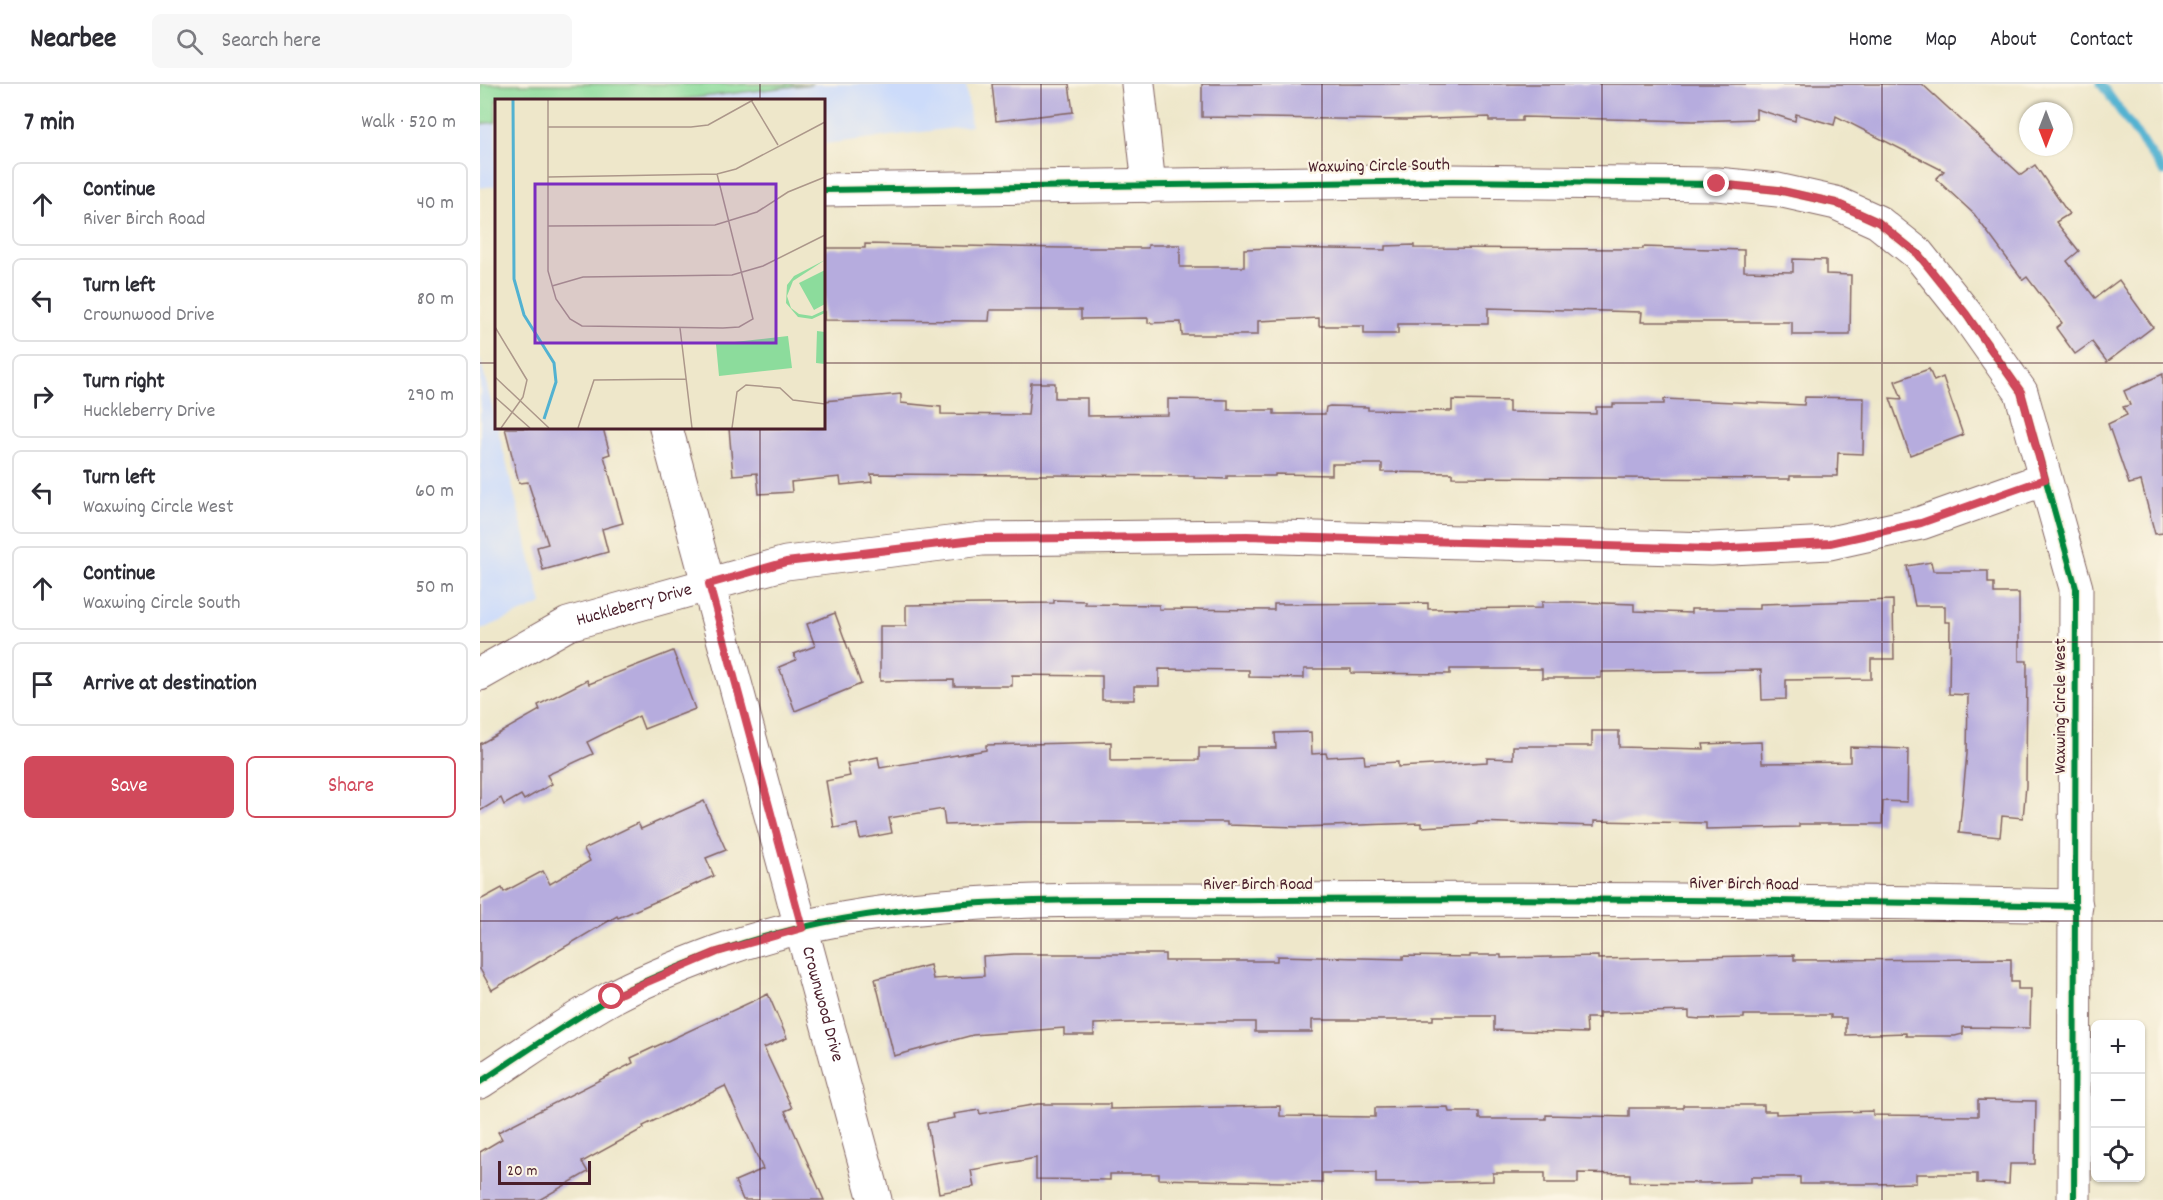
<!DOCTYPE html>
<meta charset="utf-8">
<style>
body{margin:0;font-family:Dekko,sans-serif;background:#f7f7f7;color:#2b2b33}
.controls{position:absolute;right:18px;bottom:18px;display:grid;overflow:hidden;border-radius:9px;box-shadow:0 2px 4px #0004}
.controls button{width:54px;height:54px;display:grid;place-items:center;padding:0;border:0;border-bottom:2px solid #e1e1e2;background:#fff;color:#2b2b33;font:30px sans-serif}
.compass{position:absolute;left:1539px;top:18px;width:54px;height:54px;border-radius:50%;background:#fff;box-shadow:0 2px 4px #0004;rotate:180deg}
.scale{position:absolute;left:18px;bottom:15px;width:93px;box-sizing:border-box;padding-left:6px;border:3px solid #4a1f2b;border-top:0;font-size:16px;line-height:21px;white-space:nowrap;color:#4a1f2b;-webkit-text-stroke:4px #fcf5e5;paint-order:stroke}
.stop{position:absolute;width:18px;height:18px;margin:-14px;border:4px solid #d1495b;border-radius:50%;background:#fff}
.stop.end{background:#d1495b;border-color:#fff;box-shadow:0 2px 6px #0008}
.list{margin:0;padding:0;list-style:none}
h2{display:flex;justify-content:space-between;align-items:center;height:78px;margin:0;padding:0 24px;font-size:26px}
h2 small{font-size:20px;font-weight:400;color:#7c7c81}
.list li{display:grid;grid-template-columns:39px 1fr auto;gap:18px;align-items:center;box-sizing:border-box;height:84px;margin:0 12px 12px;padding:0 12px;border:2px solid #e1e1e2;border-radius:9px}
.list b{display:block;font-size:22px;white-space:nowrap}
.list p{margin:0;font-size:20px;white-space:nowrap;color:#7c7c81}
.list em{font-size:20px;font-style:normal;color:#7c7c81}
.actions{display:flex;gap:12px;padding:18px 24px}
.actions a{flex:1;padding:14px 0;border:2px solid #d1495b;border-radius:9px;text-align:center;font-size:21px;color:#d1495b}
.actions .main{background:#d1495b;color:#fff}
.icon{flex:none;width:33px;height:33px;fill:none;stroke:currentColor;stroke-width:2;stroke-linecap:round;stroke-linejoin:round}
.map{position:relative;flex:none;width:1683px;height:1116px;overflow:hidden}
header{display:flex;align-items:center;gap:36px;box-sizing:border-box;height:84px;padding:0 30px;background:#fff;border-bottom:2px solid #e1e1e2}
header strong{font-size:28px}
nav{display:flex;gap:33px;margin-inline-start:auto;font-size:21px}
.search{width:420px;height:54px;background:#f7f7f7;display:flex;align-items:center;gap:15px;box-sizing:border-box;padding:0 21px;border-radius:9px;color:#7c7c81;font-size:22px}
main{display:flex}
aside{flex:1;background:#fff}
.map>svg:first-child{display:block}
.built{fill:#ccdbfa}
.green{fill:#8cdc9c;stroke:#6b7e64;stroke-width:1.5}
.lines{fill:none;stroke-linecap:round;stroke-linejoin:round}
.stream{stroke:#52b2d1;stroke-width:9}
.building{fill:#b6acde}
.minor-casing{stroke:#836563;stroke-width:35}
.minor{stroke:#fff;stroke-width:33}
.cycleway-casing{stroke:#fcf5e5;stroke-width:10}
.cycleway{stroke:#00873e;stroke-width:6}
.route{stroke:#d1495b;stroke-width:8}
.grid{fill:none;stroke:#4a1f2b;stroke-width:1.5;stroke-opacity:0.55}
.labels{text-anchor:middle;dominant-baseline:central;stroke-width:4.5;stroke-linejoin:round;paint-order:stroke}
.street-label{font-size:18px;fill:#4a1f2b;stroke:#fcf5e5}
.inset-river{fill:none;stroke:#52b2d1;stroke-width:3}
.inset-road{fill:none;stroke:#ac978a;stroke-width:1.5}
.view{fill:#7b2cbf;fill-opacity:0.15;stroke:#7b2cbf;stroke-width:3}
.inset-edge{fill:none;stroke:#4a1f2b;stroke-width:3}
</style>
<header>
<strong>Nearbee</strong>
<div class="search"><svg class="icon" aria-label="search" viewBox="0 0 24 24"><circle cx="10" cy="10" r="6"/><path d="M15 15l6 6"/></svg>Search here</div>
<nav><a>Home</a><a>Map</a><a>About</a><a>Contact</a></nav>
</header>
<main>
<aside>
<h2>7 min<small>Walk · 520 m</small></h2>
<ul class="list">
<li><svg class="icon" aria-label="ahead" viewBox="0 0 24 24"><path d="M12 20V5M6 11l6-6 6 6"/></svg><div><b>Continue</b><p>River Birch Road</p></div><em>40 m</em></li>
<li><svg class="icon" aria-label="left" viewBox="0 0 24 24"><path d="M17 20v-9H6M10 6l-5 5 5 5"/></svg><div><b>Turn left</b><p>Crownwood Drive</p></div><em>80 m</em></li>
<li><svg class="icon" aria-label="right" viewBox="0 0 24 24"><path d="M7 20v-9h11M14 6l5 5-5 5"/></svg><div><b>Turn right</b><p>Huckleberry Drive</p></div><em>290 m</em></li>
<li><svg class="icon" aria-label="left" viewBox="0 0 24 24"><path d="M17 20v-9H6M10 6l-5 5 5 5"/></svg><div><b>Turn left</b><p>Waxwing Circle West</p></div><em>60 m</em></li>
<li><svg class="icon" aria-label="ahead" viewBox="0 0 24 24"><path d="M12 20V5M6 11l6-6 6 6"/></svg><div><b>Continue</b><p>Waxwing Circle South</p></div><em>50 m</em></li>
<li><svg class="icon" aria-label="arrive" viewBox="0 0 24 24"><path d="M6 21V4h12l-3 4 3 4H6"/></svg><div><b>Arrive at destination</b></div></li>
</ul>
<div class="actions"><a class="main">Save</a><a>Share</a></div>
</aside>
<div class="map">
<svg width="1683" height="1116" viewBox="0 0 1683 1116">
<rect width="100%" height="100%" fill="#fcf5e5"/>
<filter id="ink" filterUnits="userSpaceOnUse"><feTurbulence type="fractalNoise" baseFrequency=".0167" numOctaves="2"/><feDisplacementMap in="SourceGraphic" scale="12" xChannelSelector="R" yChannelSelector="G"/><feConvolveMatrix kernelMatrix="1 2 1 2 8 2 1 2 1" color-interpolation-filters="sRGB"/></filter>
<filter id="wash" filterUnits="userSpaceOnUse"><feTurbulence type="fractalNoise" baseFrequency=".008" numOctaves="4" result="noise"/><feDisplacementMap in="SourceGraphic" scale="24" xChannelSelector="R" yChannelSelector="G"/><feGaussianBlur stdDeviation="1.35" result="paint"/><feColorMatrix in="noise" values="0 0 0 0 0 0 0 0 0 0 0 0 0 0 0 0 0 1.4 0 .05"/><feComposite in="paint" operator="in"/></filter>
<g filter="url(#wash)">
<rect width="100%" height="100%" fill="#eee7ca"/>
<!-- built -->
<g class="built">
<polygon points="0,0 486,0 491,42 344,60 344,16 16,16 16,102 0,104"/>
<polygon points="0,274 62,520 0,546"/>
</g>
<!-- green -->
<polygon class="green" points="0,0 333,0 197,16 16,16 16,38 0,40"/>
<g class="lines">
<!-- stream -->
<polyline class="stream" points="1621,0 1683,87"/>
</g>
<g id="blocks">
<!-- building -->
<g class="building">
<polygon points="512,0 589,0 593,28 516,37"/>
<polygon points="722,0 1442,0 1541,91 1555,81 1589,130 1576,138 1599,167 1587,177 1615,214 1639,196 1673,243 1627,278 1612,258 1595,270 1576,244 1582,239 1547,193 1543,196 1494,130 1456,95 1464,87 1356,32 1354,41 1316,30 1315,37 1276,25 1276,35 1214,37 1042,33 1042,37 1009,37 1009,33 926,36 722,33"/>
<polygon points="385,160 583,164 668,164 668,161 700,161 700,183 764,183 764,165 795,164 905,166 905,162 934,161 934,164 1163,165 1163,163 1264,166 1264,187 1313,188 1313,175 1346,176 1346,190 1371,191 1370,251 1312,251 1312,238 1161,238 1162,228 1008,224 1008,240 918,240 918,250 884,250 884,242 839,242 839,234 778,237 778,251 702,251 701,238 668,239 668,234 601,235 601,226 510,226 509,237 344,236 344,164 385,164"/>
<polygon points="1449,285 1454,297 1463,293 1483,351 1430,371 1410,314 1422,315 1415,297"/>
<polygon points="1683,290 1683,449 1675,450 1661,397 1649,400 1628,340 1647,331 1643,323 1650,321 1644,307"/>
<polygon points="551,299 575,299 575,314 607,314 607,332 688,331 688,315 748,316 748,326 794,326 794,330 845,330 846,323 850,322 888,323 888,326 972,327 972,316 1029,317 1029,328 1116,330 1116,323 1133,323 1133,320 1184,320 1184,315 1324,321 1325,313 1384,314 1383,370 1358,369 1357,392 1310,392 1310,395 972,393 972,389 902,388 902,380 852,380 852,391 795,390 795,392 747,392 747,395 714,394 714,392 391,390 392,398 361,401 360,393 311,398 312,408 279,410 277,389 253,391 249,344 344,344 344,317 421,310 421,319 461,323 461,330 548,331"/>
<polygon points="25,344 123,344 130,370 124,372 143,439 122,445 128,468 63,486 57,463 68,460 48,398 39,399"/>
<polygon points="1451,478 1453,487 1508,487 1508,499 1514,499 1514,509 1539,509 1539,577 1547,577 1546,702 1543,734 1522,732 1520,753 1479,749 1487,670 1488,611 1469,610 1470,538 1465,538 1465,522 1435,522 1427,482"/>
<polygon points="574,516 605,517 605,520 679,521 679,525 794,526 794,520 948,519 948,525 1062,524 1062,518 1095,518 1154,520 1154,527 1211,529 1211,525 1280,525 1280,520 1413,516 1414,575 1391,575 1391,595 1306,596 1306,615 1282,616 1281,586 1121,588 1121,594 1062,594 1062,585 970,585 970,590 871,589 871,585 824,585 824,594 769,593 769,586 679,585 679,602 654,602 654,616 622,616 622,592 532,591 532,602 474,602 474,596 400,597 400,542 426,542 426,521 574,519"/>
<polygon points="355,529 381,600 315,627 299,583 316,576 314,570 335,562 327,540"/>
<polygon points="193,567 215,625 164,645 159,632 107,658 113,670 67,691 72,700 44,716 41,711 24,721 21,714 0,727 0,660 60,626 58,621 107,596 109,600"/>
<polygon points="1112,647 1139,647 1139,663 1224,665 1223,660 1281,658 1282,679 1370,678 1370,663 1428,665 1427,718 1403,717 1402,740 1319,740 1319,743 1226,745 1226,739 1114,737 1114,742 997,738 997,740 941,743 941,739 819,743 747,741 747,738 543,738 465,741 463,725 409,734 412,749 380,755 377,740 354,744 346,697 370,692 367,679 398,673 400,684 506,666 506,661 631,658 631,677 719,676 719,664 796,664 795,649 831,648 832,670 846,669 847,673 884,671 885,680 918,678 918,683 1007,678 1007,674 1033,675 1033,662 1112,662"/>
<polygon points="224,717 246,766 226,774 234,792 138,834 137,832 12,906 0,885 0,816 22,804 24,808 63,787 70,800 110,777 104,765 158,739 161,745"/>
<polygon points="534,870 685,870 685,877 797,877 797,872 923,875 923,872 990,873 990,871 1021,871 1021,874 1118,872 1118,875 1314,871 1314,876 1531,875 1531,898 1538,898 1538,905 1551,905 1550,944 1483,943 1483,950 1475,952 1426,952 1426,949 1366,951 1366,934 1351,934 1351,931 1264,931 1264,934 1221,935 1209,934 1209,927 1119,929 1119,934 1106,934 1107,949 1014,946 1014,932 953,932 953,936 832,936 832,948 775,948 775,938 685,938 614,940 614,951 584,951 584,944 493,951 414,972 395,895 450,881 453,895 504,892 503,872"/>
<polygon points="288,910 307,954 284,964 312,1024 305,1027 344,1116 263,1116 255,1097 283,1085 245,1002 163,1042 164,1044 102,1078 108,1088 59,1116 0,1116 0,1068 22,1055 18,1048 153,979 151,974"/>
<polygon points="1498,1016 1556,1017 1555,1080 1530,1080 1529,1100 1497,1099 1497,1090 1436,1090 1436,1099 1393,1100 1320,1100 1320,1093 1271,1093 1271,1098 1223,1099 1150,1098 1150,1090 1098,1089 1098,1099 1065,1099 1065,1089 1013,1089 1013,1097 928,1099 896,1099 896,1089 842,1089 842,1099 679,1095 679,1090 630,1090 630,1096 556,1095 556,1074 491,1086 494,1103 459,1109 447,1039 475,1034 474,1030 499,1026 500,1030 558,1020 630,1020 630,1025 800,1022 800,1032 895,1033 895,1024 968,1023 969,1028 999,1028 999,1035 1066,1035 1066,1031 1149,1033 1149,1024 1203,1024 1203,1021 1284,1021 1284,1027 1296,1027 1296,1030 1393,1027 1393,1031 1498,1032"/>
</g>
</g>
</g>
<g filter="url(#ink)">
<use href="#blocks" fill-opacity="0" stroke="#836563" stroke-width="1.5"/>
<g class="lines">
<!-- minor casing -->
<g class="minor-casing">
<g id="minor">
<polyline points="658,0 669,102"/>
<polyline points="344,106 973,97 1237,100 1298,106 1356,119 1398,138 1438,170 1486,230 1541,308 1596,504 1594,1116"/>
<path id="s1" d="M186,344l209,772"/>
<path id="s2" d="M0,590l88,-50 218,-61 196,-24 265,-3 464,13 119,-6 91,-20 124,-44"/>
<path d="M0,998c43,-28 86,-59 131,-84 33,-18 71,-33 106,-46 176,-64 369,-50 553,-52 269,-2 537,0 806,6"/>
</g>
</g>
<!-- minor -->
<use href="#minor" class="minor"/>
<!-- cycleway casing -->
<g class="cycleway-casing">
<g id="cycleway">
<polyline points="344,106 973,97 1237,100 1298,106 1356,119 1398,138 1438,170 1486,230 1541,308 1596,504 1594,1116"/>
<path d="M0,998c43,-28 86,-59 131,-84 33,-18 71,-33 106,-46 176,-64 369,-50 553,-52 269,-2 537,0 806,6"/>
</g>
</g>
<!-- cycleway -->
<use href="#cycleway" class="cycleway"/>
</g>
</g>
<g class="lines" filter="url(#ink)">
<!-- route -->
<polyline class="route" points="132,913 237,868 322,844 229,500 306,478 502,455 767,452 1231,465 1350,459 1441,439 1565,395 1541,308 1486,230 1438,170 1398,138 1356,119 1298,106 1237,100"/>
</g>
<!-- grid -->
<path class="grid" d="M280,0v16M561,0v1116M842,0v1116M1122,0v1116M1402,0v1116M0,279h16M344,279h1339M280,344v772M0,558h1683M0,837h1683"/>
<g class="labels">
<!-- street labels -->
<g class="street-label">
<text transform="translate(899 83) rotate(-1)">Waxwing Circle South</text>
<text stroke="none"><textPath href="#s2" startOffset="170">Huckleberry Drive</textPath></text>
<text transform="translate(1581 622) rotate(-90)">Waxwing Circle West</text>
<text x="778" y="801">River Birch Road</text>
<text transform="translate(1264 801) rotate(1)">River Birch Road</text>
<text stroke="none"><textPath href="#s1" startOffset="597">Crownwood Drive</textPath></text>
</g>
</g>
<!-- overview -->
<g transform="translate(15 15)">
<rect width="330" height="330" fill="#eee7ca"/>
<path d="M330,161l-32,21 -6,15 4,12 8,6 13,2 13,-6v3l-13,6 -14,-2 -12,-14 1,-18 7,-9zM330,171v34l-11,6 -15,-27zM322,232l8,1v32l-9,-1zM293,237l4,32 -73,8 -3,-32z" fill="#8cdc9c"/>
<path class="inset-river" d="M18,1l1,179 10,36 30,48 2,19 -12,37"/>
<path class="inset-road" d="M53,1v171l8,28 14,20 12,7 141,2 16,-1 14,-8 -36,-145M256,1l27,45M53,28h143l17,-2 45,-25M0,45v117M53,78l169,-3 19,-5 89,-47M53,127l167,-1 42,-13 31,-20 37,-15M57,187l31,-9 149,-2 31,-9 62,-31M0,228l32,53 -4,17 -22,31M185,229l12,100M0,278l54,51M0,298l35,31M83,329l16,-48 92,-1M237,329l5,-36 9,-7 34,3 13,12 32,4"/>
<path class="view" d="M40,85h241v159h-241z"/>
<rect width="330" height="330" class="inset-edge"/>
</g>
</svg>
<div class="controls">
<button>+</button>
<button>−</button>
<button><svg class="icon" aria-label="locate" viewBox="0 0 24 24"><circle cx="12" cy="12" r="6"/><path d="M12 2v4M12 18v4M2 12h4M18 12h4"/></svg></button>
</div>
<svg class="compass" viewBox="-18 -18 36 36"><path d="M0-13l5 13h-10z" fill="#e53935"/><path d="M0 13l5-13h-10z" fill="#7c7c81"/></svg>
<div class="scale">20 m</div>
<div class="stop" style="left:132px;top:913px"></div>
<div class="stop end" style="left:1237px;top:100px"></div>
</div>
</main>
